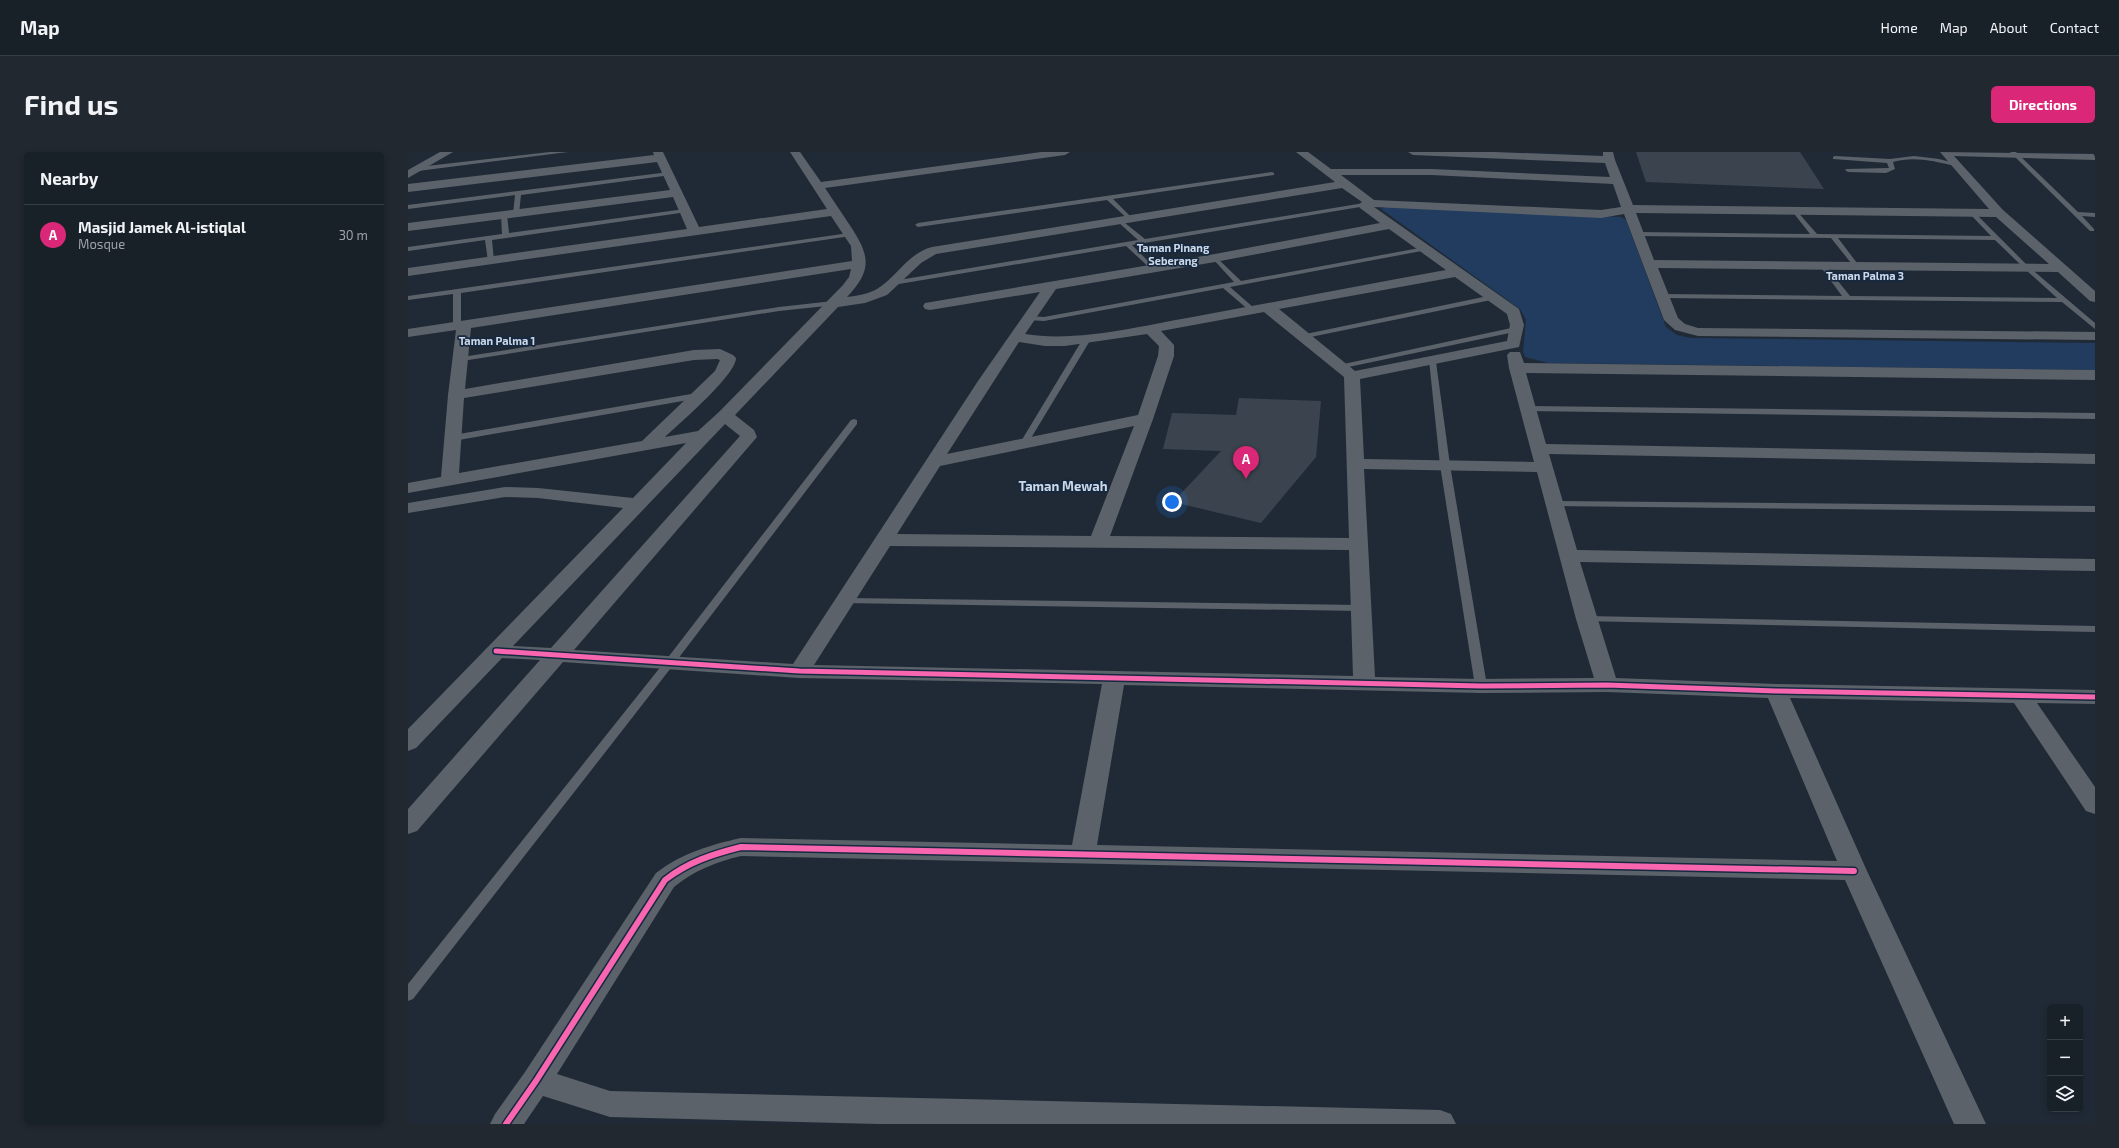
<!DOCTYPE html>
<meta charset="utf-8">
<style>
body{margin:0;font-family:"Exo 2",sans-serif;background:#212830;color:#f1f3f6}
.controls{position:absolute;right:12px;bottom:12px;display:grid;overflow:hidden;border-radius:6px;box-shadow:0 2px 6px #0003}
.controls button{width:36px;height:36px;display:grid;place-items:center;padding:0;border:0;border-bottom:1px solid #363e45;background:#182028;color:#f1f3f6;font:20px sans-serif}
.you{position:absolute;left:764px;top:350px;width:14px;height:14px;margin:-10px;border:3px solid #fff;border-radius:50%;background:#1a73e8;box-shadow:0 0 0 6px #1a73e833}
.badge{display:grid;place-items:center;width:26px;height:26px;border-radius:50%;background:#db2777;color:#fff;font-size:13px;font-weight:700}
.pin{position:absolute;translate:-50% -33px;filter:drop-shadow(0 1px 2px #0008)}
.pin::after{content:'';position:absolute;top:21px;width:14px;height:12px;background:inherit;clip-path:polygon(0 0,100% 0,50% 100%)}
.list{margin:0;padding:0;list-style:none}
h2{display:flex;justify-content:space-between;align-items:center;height:52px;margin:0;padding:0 16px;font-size:17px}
h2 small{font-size:13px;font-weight:400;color:#9fa3a8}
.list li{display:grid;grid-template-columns:26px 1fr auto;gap:12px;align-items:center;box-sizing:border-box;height:60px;padding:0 16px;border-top:1px solid #363e45}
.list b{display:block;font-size:15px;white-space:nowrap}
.list p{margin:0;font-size:13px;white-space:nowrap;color:#9fa3a8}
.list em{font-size:13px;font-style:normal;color:#9fa3a8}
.icon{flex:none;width:22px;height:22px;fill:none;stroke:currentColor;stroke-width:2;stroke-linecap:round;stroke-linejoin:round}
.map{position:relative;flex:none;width:1687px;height:972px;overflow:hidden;border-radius:6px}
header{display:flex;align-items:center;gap:24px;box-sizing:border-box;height:56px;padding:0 20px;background:#182028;border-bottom:1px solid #363e45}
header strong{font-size:19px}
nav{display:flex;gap:22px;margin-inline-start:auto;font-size:14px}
.intro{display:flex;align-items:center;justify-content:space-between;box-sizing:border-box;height:96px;padding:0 24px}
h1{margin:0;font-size:28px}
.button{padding:10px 18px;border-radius:6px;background:#db2777;color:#fff;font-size:14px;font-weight:700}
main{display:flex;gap:24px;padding:0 24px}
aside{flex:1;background:#182028;border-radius:6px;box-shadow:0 2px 6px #0003}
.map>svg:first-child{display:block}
.green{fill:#213c5e}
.building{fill:#3b444e}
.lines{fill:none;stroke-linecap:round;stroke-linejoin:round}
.lane{fill:#5c626a;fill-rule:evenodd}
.street{fill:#5c626a;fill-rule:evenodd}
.cycleway-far1-casing{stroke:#162940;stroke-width:8}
.cycleway-casing{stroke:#162940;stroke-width:9}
.cycleway-far1{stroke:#f766af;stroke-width:5}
.cycleway{stroke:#f766af;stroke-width:6}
.labels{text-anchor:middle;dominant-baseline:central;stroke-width:3.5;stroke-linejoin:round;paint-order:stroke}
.far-neighbourhood-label{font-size:11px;font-weight:bold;fill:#cdd9e8;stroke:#162940}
.neighbourhood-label{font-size:13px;font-weight:bold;fill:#cdd9e8;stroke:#162940}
</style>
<header>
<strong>Map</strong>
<nav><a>Home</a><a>Map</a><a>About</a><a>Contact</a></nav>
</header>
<div class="intro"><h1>Find us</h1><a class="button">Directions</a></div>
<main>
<aside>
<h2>Nearby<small></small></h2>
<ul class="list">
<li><span class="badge">A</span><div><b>Masjid Jamek Al-istiqlal</b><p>Mosque</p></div><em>30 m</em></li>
</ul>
</aside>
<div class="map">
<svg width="1687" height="972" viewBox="0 0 1687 972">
<rect width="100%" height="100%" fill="#202a36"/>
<!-- green -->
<polygon class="green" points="976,55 1213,65 1218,68 1258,175 1269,183 1283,186 1687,191 1687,218 1140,211 1117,205 1115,200 1118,168 1112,157 973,57"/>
<!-- building -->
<g class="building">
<polygon points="1228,0 1392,0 1416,37 1238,30"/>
<polygon points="831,246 913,249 908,305 853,371 765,350 813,299 755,297 764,261 828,263"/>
</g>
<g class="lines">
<!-- lane -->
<g class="lane">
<polygon points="142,0 160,0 10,19 7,17 10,15"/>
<polygon points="1602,0 1608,0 1670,60 1687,61 1687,65 1674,64 1686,77 1686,79 1682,79"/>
<path d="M1427,4l55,3 24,-3 25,3 19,5 -3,2c-21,-5 -42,-10 -62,-4l2,7 -9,4 -38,-1 -3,-2 1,-1 43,-1 -2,-5 -54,-4v-2z"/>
<polygon points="261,20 263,21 263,23 113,43 111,62 108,64 105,62 107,43 0,57 0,53"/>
<polygon points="864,20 866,21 866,23 705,47 724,66 724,68 722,69 699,48 510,75 507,73 510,71"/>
<polygon points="956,51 959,53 958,54 724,93 747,116 749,117 745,119 718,94 485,133 481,131 485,129 730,88 710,70 709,69 712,67 737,87"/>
<polygon points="277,57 279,58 279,60 84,88 86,109 83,111 80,109 77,88 0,99 0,95 94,82 93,63 96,61 99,63 101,81"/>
<polygon points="1387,57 1409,82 1583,84 1561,61 1566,60 1621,115 1687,171 1687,177 1654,150 1254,146 1250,144 1254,142 1434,144 1412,114 1415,112 1417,113 1442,144 1649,146 1617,117 1587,88 1430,86 1452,115 1449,117 1447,116 1423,86 1230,84 1227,82 1230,80 1402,82 1384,59"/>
<polygon points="441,81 443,82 443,84 53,141 53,174 49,176 45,174 45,142 0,148 0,144"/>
<polygon points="1017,95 1019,96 1019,98 822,135 846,156 847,158 843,160 815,136 636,169 620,168 616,166 620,164 636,165 826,130 805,107 804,106 807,104 833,129"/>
<polygon points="1085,143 1089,145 1088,147 893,187 889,185 893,183"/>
<polygon points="425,149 428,149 428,153 371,159 54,209 50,207 54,205 371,155"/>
<polygon points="1108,175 1112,177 1111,179 931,217 927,215 931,213"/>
<polygon points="676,185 683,187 620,291 619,293 613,293 612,291"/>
<polygon points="1021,208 1028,210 1042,313 1079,534 1073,538 1067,534 1032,313"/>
<polygon points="289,241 293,244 292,246 45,289 41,286 45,283"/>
<polygon points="1121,254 1687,261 1687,267 1118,259 1118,255"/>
<polygon points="446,267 449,268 449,272 266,512 5,847 0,849 0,832 258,508 443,268"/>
<polygon points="1146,349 1687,354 1687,360 1143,354 1141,352"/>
<polygon points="439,446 953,453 958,456 953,459 435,451 434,449"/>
<polygon points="1178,464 1687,474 1687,480 1174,469 1173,467 1174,465"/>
</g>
<!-- street -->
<g class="street">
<polygon points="32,0 45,0 0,26 0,18"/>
<path d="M245,0h10l36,75 128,-18 -37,-57h10l21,30 220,-30h29l-5,3 -240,33c8,12 16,24 24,36 20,30 25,45 -2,73 10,-1 21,-3 30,-8 20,-12 31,-36 55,-42l403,-65 -39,-30h12l23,17h101l178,8 -5,-14 -192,-8 -5,-3h86l109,4v-4h10l2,8 18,45 356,4 -49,-57 155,2v6l-141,-4 49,54 92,81v11l-5,-1 -32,-29 -400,-4 20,50 7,6 13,4 397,4v8l-397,-4 -23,-6 -11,-10 -40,-106 -23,4 -227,-11 145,102 5,16 -5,22 -159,32 4,80 170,3 -25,-94 -2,-13 3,-3h10l4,11 571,7v10l-569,-7 20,71 549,10v10l-546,-10 28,96 518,9v12l-515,-9 36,116 160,6 319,6v14l-58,-1 58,84v27l-9,-3 -72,-108 -224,-5 77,173 119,253h-32l-109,-244 -1104,-24c-25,6 -46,14 -67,31l-117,187 53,17 830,19 11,4 5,10h-578l-268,-7 -67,-21 -19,28h-34l5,-10 30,-42 131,-199c26,-20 54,-28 85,-35l331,7 30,-161 -303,-6 -236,-16 -146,169 -9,3v-25l132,-149 -38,-2 -86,90 -8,3v-22l215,-221 -85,-10 -33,-1 -97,16v-10l97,-16 33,1 95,10 53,-55 -278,50v-10l33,-6 7,-82 8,-65 -48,7v-8l444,-68 -1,-15 -20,-30 -423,60v-8l279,-39 -14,-32 -265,34v-8l262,-33 -13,-28 -249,30v-8l246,-29zM933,23h91l181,9 8,23 -20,3 -227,-10zM934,36l20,14 -4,3 2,3 20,15 -165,31 -290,49 -2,3 2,3 5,1 110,-18 -62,89 -185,283 -219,-14 183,-213 -3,-7 -19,-15 103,-108 27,-4 22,-8 34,-32 15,-9zM1228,61l360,4 53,47 -395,-4zM981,77l57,41c-83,15 -165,31 -248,46 -53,9 -121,27 -173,18l31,-45 159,-27zM443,117l-2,8 -6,8 -124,127 -21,19 -33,6c15,-14 71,-62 71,-79l-3,-3 -13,-6 -26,1 -229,39 6,-61zM1047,125l52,37 3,11 -3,16 -152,30 -76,-62zM856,160l80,65 5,161 -239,-2 43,-117 21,-63v-11l-13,-14zM739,182l12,12 -1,10 -20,59 -191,39 72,-112 26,4h20zM309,207l3,1 -5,11 -73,70 -183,32 5,-75 230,-38zM317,272l15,12 -189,212 -38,-2zM726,274l-43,110 -194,-2 43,-68zM956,317l173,3 39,147 18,59 -113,1 -106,-2zM482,394l459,4 4,126 -539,-11zM716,533l357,8 126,-1 161,6 69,163 -740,-16z"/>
</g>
<!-- cycleway-far1 casing -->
<g class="cycleway-far1-casing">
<polyline id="cycleway-far1" points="88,499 391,519 1073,534 1199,533 1368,539 1687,545"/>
</g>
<!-- cycleway casing -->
<g class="cycleway-casing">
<path id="cycleway" d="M98,972l30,-43 129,-201c23,-18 48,-26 76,-33l1113,24"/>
</g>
<!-- cycleway-far1 -->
<use href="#cycleway-far1" class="cycleway-far1"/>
<!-- cycleway -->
<use href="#cycleway" class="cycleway"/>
</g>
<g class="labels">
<!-- far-neighbourhood labels -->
<g class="far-neighbourhood-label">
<text x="765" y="95">Taman Pinang<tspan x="765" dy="13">Seberang</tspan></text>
<text x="1457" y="123">Taman Palma 3</text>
<text x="89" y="188">Taman Palma 1</text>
</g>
<!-- neighbourhood labels -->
<g class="neighbourhood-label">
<text x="655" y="334">Taman Mewah</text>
</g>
</g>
</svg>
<div class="controls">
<button>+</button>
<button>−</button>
<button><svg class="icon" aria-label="layers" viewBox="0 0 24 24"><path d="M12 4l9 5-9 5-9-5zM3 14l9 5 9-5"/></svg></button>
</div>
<div class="you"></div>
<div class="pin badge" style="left:838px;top:327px">A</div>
</div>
</main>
